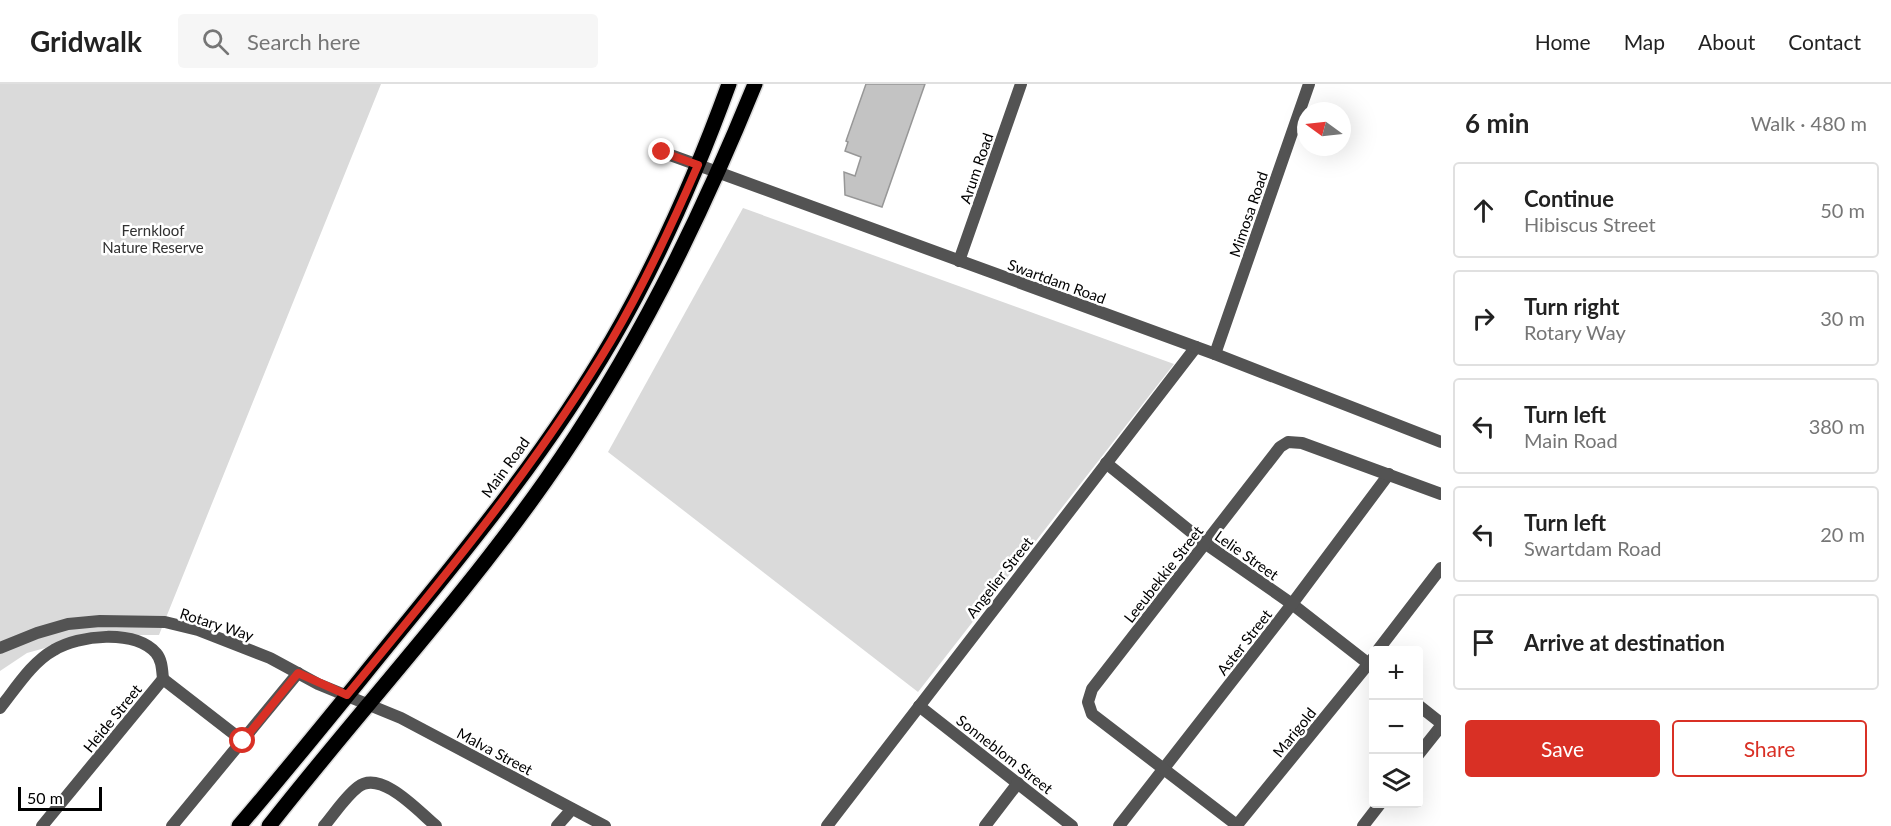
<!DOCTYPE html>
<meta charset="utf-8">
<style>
body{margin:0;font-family:Lato,sans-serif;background:#f6f6f6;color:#222}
.controls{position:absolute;right:18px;bottom:18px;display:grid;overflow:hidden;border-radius:6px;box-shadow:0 6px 24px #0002}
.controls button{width:54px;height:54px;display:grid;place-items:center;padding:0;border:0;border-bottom:2px solid #e0e0e0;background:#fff;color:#222;font:30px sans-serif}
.compass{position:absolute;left:1297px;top:18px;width:54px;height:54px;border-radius:50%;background:#fff;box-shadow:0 6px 24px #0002;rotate:285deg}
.scale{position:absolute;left:18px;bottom:15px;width:84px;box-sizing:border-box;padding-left:6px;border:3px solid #000;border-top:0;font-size:16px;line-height:21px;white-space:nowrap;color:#000;-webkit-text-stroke:4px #fff;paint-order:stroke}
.stop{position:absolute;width:18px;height:18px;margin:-14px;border:4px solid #d93025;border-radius:50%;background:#fff}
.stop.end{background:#d93025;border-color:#fff;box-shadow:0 2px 6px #0008}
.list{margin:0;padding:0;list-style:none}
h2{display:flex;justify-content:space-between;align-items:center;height:78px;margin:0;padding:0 24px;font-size:26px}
h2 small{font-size:20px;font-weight:400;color:#767676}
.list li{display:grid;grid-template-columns:39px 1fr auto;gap:18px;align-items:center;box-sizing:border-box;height:96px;margin:0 12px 12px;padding:0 12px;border:2px solid #e0e0e0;border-radius:6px}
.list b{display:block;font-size:22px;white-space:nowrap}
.list p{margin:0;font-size:20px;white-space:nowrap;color:#767676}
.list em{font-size:20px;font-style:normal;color:#767676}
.actions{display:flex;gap:12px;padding:18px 24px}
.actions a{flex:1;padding:14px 0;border:2px solid #d93025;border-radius:6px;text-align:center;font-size:21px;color:#d93025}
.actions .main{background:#d93025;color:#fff}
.icon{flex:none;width:33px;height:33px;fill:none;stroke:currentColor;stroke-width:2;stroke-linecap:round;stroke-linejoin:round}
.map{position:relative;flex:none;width:1441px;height:742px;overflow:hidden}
header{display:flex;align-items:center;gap:36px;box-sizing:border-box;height:84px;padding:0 30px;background:#fff;border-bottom:2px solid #e0e0e0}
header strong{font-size:28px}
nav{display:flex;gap:33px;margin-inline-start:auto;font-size:21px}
.search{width:420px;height:54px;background:#f6f6f6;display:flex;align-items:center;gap:15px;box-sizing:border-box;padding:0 21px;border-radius:6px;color:#767676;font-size:22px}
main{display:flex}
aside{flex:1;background:#fff}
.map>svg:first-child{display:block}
.green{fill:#dadada}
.building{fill:#c3c3c3;stroke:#979797;stroke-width:1.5}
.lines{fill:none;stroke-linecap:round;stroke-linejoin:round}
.primary-casing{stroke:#dbdbdb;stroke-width:18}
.minor{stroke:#535353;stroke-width:12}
.tertiary{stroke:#535353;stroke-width:12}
.primary{stroke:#000;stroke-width:15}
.route{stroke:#d93025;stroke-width:8}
.labels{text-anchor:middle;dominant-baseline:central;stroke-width:5;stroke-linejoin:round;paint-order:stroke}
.street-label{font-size:15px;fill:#000;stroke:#fff}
.park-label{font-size:15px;fill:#313131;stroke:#fff}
</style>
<header>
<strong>Gridwalk</strong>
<div class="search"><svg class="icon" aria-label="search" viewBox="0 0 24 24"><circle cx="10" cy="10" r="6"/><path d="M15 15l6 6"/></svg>Search here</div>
<nav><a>Home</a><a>Map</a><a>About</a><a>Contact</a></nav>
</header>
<main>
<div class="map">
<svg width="1441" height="742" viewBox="0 0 1441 742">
<rect width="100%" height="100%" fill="#fff"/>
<!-- green -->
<g class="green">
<polygon points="0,0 381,0 159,551 92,551 27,569 0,587"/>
<polygon points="743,124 1174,280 918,608 608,368"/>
</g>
<!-- building -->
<polygon class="building" points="866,0 925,0 882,123 845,111 844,88 855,92 861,73 845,67 848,58 846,57"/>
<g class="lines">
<!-- primary casing -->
<g class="primary-casing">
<g id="primary">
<path d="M239,742c54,-63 106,-128 159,-193 77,-94 153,-188 214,-293 47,-81 85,-168 117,-256"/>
<path d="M269,742c91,-116 192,-225 277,-346 87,-124 152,-256 209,-396"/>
</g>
</g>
<!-- minor -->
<g class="minor">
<polyline points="662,68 698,81"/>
<polyline points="959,177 1021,0"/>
<polyline points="1215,270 1309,0"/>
<polyline points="1106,379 1206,460 1292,520 1374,584"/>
<polyline points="0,564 37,549 68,540 100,537 165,538 198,546 270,574 318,600 401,634 605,742"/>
<polyline points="1378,566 1441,484"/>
<polyline points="1418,621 1441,639"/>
<polyline points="919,622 1072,742"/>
<path d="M0,624c16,-20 32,-46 54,-58 25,-15 80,-21 102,3 6,7 6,16 7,26"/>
<polyline points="1418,671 1441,642"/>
<polyline points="1237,741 1374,573"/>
<polyline points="42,742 163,595 243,657"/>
<polyline points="172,742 298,589"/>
<path d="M324,742c11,-13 21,-29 34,-39 23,-18 61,25 78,39"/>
<polyline points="557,742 572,725"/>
<polyline points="827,742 1196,263"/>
<polyline points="985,742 1018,699"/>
<polyline points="1119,742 1292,520 1389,390"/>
<polyline points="1238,742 1092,630 1088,618 1092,605 1280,363 1288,358 1302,359 1441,410"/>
<polyline points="1363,742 1380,720"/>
</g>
<!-- tertiary -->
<polyline class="tertiary" points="698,81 1215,270 1441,358"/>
<!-- primary -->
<use href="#primary" class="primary"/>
</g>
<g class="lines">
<!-- route -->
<path class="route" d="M243,657l55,-68 49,22c94,-114 188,-227 264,-354 33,-56 61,-116 87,-176l-36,-13"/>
</g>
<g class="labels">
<!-- street labels -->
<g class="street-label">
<text transform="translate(976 84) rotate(-71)">Arum Road</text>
<text transform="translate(1248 130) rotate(-71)">Mimosa Road</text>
<text transform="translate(1057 197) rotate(20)">Swartdam Road</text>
<text transform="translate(505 383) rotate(-54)">Main Road</text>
<text transform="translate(1247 471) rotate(35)">Lelie Street</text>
<text transform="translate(1163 490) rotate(-52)">Leeubekkie Street</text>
<text transform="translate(999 493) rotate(-52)">Angelier Street</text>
<text transform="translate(217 540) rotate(18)">Rotary Way</text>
<text transform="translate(1244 558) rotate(-52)">Aster Street</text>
<text transform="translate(112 634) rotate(-51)">Heide Street</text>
<text transform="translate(1294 648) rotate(-51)">Marigold</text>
<text transform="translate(495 667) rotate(28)">Malva Street</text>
<text transform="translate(1005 670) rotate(38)">Sonneblom Street</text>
</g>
<!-- park labels -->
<g class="park-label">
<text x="153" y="146">Fernkloof<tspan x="153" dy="17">Nature Reserve</tspan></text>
</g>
</g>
</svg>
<div class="controls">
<button>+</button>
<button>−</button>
<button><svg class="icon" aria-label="layers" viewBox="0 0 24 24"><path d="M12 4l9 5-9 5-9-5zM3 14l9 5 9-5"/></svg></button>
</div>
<svg class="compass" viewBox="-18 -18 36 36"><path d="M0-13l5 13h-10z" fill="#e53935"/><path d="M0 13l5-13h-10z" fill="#767676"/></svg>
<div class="scale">50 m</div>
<div class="stop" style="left:243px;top:657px"></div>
<div class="stop end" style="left:662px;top:68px"></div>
</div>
<aside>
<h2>6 min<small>Walk · 480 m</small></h2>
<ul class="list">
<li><svg class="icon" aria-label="ahead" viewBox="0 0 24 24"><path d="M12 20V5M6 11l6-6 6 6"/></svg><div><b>Continue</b><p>Hibiscus Street</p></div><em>50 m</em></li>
<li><svg class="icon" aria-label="right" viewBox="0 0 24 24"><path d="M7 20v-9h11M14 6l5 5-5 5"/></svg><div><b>Turn right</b><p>Rotary Way</p></div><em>30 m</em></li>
<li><svg class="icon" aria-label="left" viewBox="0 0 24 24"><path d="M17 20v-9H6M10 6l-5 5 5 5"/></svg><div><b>Turn left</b><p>Main Road</p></div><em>380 m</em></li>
<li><svg class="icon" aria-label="left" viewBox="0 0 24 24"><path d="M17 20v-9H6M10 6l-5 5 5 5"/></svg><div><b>Turn left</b><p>Swartdam Road</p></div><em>20 m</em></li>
<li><svg class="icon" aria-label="arrive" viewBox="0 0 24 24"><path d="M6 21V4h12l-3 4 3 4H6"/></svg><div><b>Arrive at destination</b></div></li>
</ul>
<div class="actions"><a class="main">Save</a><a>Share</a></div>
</aside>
</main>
